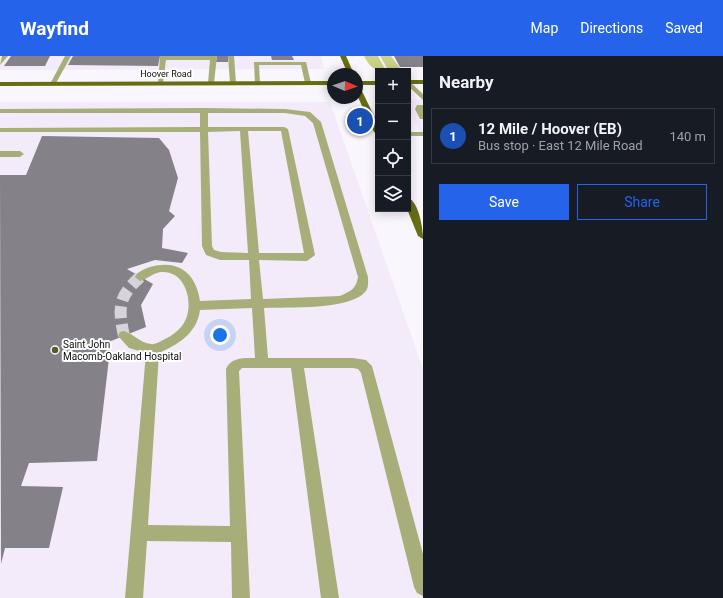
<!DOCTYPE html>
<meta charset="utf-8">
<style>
body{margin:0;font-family:Roboto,sans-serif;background:#242831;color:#f1f3f6}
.controls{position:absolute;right:12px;top:12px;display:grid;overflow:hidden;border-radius:0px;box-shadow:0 2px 10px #0003}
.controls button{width:36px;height:36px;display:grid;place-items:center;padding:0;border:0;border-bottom:1px solid #363941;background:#171b24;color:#f1f3f6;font:20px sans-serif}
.compass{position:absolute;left:327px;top:12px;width:36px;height:36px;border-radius:50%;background:#171b24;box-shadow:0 2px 10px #0003;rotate:92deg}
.you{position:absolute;left:220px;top:279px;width:14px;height:14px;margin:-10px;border:3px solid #fff;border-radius:50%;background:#1a73e8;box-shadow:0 0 0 6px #1a73e833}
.badge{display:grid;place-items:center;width:26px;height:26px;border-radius:50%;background:#2563eb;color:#fff;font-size:13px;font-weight:700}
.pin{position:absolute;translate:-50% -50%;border:2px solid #fff;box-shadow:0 1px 4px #0006}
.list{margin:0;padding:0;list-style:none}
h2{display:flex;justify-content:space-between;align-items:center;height:52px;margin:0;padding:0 16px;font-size:17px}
h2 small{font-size:13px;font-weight:400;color:#9ea1a6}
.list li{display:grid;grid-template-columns:26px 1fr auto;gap:12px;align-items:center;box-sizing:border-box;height:56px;margin:0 8px 8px;padding:0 8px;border:1px solid #363941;border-radius:0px}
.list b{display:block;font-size:15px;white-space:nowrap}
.list p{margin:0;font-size:13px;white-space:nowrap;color:#9ea1a6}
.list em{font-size:13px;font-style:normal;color:#9ea1a6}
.actions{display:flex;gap:8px;padding:12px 16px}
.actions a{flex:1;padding:9px 0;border:1px solid #2563eb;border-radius:0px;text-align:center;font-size:14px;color:#2563eb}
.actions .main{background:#2563eb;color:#fff}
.icon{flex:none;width:22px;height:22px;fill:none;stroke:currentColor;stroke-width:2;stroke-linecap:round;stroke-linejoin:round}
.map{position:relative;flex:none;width:423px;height:542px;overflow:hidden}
header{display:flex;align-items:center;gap:24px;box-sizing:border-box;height:56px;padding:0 20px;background:#2563eb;color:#fff}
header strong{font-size:19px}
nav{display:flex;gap:22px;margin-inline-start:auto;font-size:14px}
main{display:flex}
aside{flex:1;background:#171b24}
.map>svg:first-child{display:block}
.built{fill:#f3ebfa}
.green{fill:#cad289}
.building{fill:#858188}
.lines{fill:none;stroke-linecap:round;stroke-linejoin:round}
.minor-tunnel{stroke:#d6d3da;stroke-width:12;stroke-dasharray:12 6;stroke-linecap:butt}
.minor{fill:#a8ae79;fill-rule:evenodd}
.major{fill:#676d11;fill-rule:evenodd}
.poi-dot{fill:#565b29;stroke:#fff;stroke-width:1.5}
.labels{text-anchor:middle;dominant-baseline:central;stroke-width:4;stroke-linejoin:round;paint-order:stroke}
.far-street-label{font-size:9px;fill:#0c0b0d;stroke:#fff}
.poi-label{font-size:10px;fill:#0c0b0d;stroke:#fff;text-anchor:start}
</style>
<header>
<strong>Wayfind</strong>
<nav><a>Map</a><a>Directions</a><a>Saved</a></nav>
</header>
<main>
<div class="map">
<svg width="423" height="542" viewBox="0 0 423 542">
<rect width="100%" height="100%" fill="#faf6fe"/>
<!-- built -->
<g class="built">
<polygon points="0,0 321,0 324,13 0,14"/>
<polygon points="408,43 423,43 423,81 408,52"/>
<polygon points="0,46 330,46 423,313 423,542 0,542"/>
</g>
<!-- green -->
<g class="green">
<path d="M364,0h14l8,15c-12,0 -17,-5 -22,-15z"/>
<polygon points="380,0 391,0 400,12 387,12"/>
</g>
<!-- building -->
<g class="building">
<polygon points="11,0 50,0 45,10 4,10"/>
<polygon points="73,0 160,0 158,10 68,9"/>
<polygon points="217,0 228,0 228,6 216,6"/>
<polygon points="271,0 292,0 294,4 272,4"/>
<polygon points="394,0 423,0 423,11 400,11"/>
<polygon points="42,80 159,82 169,94 178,122 169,155 175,160 163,173 162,192 188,197 182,207 155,204 127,213 153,228 141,249 146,271 111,285 97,405 29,407 21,430 63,431 49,492 5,492 1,508 0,119 26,119"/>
</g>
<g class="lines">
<!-- minor-tunnel -->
<path class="minor-tunnel" d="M124,280c-6,-28 -6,-39 16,-59"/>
<!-- minor -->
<g class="minor">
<polygon points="2,0 8,0 0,9"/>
<polygon points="65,0 71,0 55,29 51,29 50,28"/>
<polygon points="160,0 217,0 214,27 211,29 208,27 210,4 166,4 163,27 158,28"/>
<polygon points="228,0 234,0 236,27 233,29 230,27"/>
<polygon points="254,6 306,6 311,27 308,29 305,27 301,9 259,9 260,27 255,28"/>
<polygon points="408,24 423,38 423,44 408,30"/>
<polygon points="417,49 423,49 423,63 420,63 415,53"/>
<path d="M204,52l81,1 25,3 11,10 47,155c0,5 1,11 -3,15 -15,18 -77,15 -101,16l4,50h85l13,2 6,6 51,188v42l-6,-3 -3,-6 -53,-214 -3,-4 -5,-1h-49l35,230h-18l-30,-230h-49l-3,3 11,227h-18l-1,-56 -84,-1 -4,57h-18l21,-245 -17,-5 -11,-12 2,-4 4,-1c10,3 16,12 27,13 4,1 10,-3 14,-5 8,-4 16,-10 20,-18 9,-18 1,-50 -23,-49 -8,0 -14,7 -22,9l-5,-4c2,-5 9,-8 15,-10 28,-8 46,6 50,34l51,-2 -2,-39h-29l-14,-5 -4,-9 -2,-114h-200v-4l200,-1v-14h-200v-4zM208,57h77l20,3 8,7 45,154c-2,12 -7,14 -18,19l-77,3 -4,-39 48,1 8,-6 -27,-126 -4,-2h-76zM240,75l8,122 -27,-1 -7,-2 -2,-4 -4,-114zM248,75h33l23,122h-45zM252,252l3,50c-11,0 -24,-1 -29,11l4,157 -82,-1 11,-172c20,-9 38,-20 41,-43z"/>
<rect x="408" y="76" width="15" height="4"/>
<polygon points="0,95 20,95 24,98 20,101 0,101"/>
</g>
<!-- major -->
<g class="major">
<polygon points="340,0 346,0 354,18 348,18"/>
<rect x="408" y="24" width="15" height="4"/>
<polygon points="333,25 333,29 0,30 0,26"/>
<polygon points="357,25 378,25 378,29 358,29 360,31 378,68 378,78 374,76 357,39"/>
<path d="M408,142c11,3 15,32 15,41l-5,-3 -11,-27z"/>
</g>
</g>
<!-- markers -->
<circle class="poi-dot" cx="55" cy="294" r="4"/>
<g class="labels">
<!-- far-street labels -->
<g class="far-street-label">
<text x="166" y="18">Hoover Road</text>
</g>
<!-- poi labels -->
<g class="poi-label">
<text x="63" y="288">Saint John<tspan x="63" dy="12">Macomb-Oakland Hospital</tspan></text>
</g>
</g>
</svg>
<div class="controls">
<button>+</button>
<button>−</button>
<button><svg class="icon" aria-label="locate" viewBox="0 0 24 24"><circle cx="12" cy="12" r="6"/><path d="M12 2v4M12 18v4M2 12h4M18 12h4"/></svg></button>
<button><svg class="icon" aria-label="layers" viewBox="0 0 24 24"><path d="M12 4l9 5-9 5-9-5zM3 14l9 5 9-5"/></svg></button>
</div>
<svg class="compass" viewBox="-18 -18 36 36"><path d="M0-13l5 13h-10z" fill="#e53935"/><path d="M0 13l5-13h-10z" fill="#9ea1a6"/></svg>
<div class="you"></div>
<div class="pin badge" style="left:360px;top:65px;background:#1a4fb4">1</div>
</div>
<aside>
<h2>Nearby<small></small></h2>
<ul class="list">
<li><span class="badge" style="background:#1a4fb4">1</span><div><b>12 Mile / Hoover (EB)</b><p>Bus stop · East 12 Mile Road</p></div><em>140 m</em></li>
</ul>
<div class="actions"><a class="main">Save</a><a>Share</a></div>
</aside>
</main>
